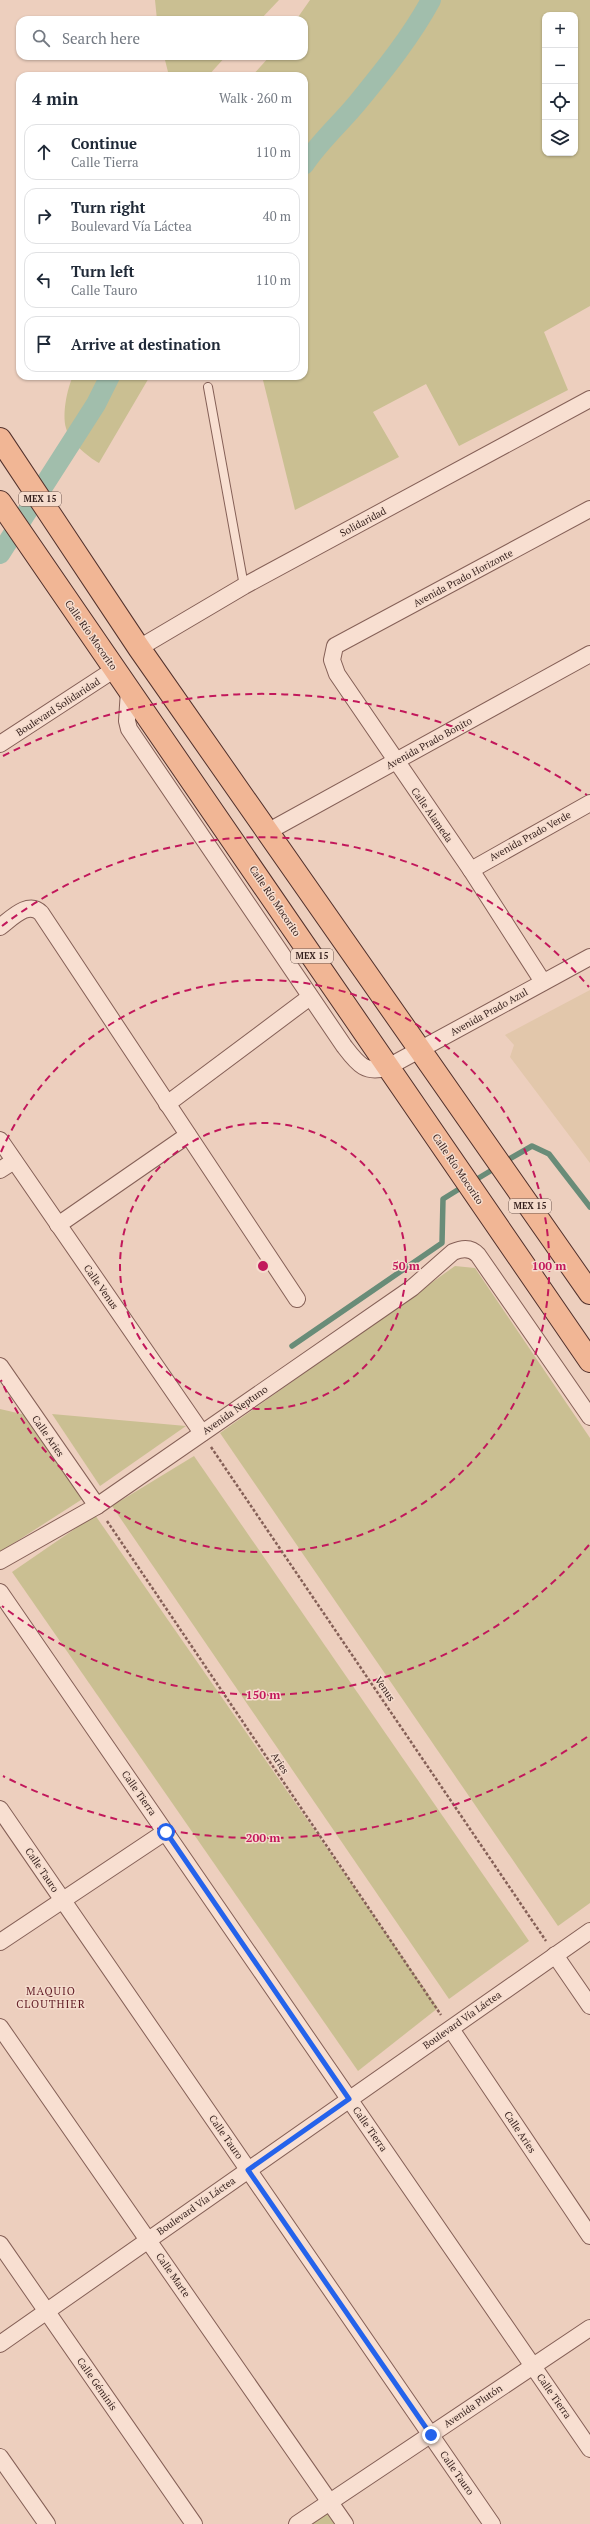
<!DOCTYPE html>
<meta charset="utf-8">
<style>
body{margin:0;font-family:"PT Serif",serif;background:#f2f2f3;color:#1f2937}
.controls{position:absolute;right:12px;top:12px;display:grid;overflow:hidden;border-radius:8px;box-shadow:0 1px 3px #0004}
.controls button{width:36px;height:36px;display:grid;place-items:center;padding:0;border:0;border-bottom:1px solid #e0e1e3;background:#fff;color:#1f2937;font:20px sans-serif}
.stop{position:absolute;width:12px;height:12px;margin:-9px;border:3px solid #2563eb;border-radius:50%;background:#fff}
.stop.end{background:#2563eb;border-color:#fff;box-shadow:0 1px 4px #0008}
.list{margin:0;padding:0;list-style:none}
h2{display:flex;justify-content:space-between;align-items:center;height:52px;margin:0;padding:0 16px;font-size:17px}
h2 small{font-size:13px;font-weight:400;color:#747a83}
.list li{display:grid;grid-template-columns:26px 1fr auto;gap:12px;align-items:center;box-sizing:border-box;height:56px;margin:0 8px 8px;padding:0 8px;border:1px solid #e0e1e3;border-radius:12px}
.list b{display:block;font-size:15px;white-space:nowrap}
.list p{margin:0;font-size:13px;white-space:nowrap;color:#747a83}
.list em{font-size:13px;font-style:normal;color:#747a83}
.icon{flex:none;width:22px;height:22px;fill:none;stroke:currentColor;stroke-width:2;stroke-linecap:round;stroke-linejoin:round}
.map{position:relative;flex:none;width:590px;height:2524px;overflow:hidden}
.search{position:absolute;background:#fff;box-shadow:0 1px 3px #0004;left:16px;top:16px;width:292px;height:44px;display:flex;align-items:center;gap:10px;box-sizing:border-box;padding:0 14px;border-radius:12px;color:#747a83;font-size:15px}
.panel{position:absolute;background:#fff;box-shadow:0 1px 3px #0004;left:16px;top:72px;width:292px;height:308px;border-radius:12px}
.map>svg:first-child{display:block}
.farmland{fill:#e2c7ab}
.green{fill:#cabf92;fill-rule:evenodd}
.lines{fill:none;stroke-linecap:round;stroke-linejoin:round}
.stream{stroke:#698c78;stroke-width:5.5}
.canal{stroke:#a1beac;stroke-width:20}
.lane-casing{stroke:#856057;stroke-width:10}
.street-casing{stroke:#856057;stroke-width:18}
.primary-casing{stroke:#52312c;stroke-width:24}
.path{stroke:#856057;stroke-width:2.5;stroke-dasharray:3 2;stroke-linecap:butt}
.lane{stroke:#f8dfd1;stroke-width:8}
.street{stroke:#f8dfd1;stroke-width:16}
.primary{stroke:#f1b695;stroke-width:22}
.route{stroke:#2563eb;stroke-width:5}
.ring{fill:none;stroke:#c2185b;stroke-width:2;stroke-dasharray:7 5}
.labels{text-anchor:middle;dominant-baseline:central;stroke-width:3;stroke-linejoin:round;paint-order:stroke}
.shield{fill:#f5dccd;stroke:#6e5851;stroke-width:1}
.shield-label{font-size:9px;font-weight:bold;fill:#341f1c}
.street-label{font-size:10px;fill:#341f1c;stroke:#f5dccd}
.neighbourhood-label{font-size:11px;letter-spacing:1px;fill:#601b24;stroke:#f5dccd}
.centre{fill:#c2185b;stroke:#f5dccd;stroke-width:2}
.ring-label{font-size:12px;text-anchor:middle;font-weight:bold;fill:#c2185b;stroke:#f5dccd;stroke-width:3;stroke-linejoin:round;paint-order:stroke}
</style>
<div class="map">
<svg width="590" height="2524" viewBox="0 0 590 2524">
<rect width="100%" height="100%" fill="#edcfbe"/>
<!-- farmland -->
<polygon class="farmland" points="590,990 590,1163 510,1057 514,1045 505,1035"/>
<!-- green -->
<g class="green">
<polygon points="155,0 279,0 260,20 157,20"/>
<path d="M310,0h280v306l-46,26 24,58 -109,56 -33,-62 -53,28 26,45 -104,53 -33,-134h42v-300h-52l18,-20h34v-36h-8zM545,15h30v138h-30z"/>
<polygon points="164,56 226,56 208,76 169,76"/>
<path d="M73,376h77l-51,87c-11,-6 -30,-22 -33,-35 -4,-14 1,-39 7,-52z"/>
<polygon points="455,1266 475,1268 590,1438 590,1903 558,1926 220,1433"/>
<polygon points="0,1409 26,1415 84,1498 0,1552"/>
<polygon points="52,1414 186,1426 100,1486"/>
<polygon points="194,1456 529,1941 449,1999 112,1506"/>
<polygon points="95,1515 438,2008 358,2071 12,1572"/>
<polygon points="329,2506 341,2524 302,2524"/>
</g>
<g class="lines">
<!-- stream -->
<g class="stream">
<polyline points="504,1162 532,1146 549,1154 590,1207"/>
<polyline points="472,1182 497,1167"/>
<polyline points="292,1346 442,1243 443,1199 464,1186"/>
</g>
<!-- canal -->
<g class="canal">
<path d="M304,165c16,-24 36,-41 54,-63 26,-32 53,-65 73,-102"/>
<polyline points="0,554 96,404 110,376"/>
</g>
<!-- lane casing -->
<g class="lane-casing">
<polyline id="lane" points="208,387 244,586"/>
</g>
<!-- street casing -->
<g class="street-casing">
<g id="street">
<polyline points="139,648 244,586 590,399"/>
<path d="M129,690l-2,31 2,8 215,317c13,17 21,29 44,21l202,-110"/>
<polyline points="0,744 115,669"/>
<polyline points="269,831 590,654"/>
<polyline points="471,870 590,803"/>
<path d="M0,927c11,-8 28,-27 41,-14l256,386"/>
<polyline points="543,982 471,870 337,674 332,660 335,646 590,509"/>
<polyline points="167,1104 310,997"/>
<polyline points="0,1140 202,1433"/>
<polyline points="0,1170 14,1161"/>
<polyline points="58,1225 188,1135"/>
<polyline points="0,1366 97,1506"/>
<path d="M0,1561l97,-55 315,-218 41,-36c9,-4 18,-5 25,3l112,162"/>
<polyline points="0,1592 590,2449"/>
<polyline points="0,1809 492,2524"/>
<polyline points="0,1942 165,1832"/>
<polyline points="555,1955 590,2006"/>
<polyline points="0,2027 345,2524"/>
<polyline points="451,2029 590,2236"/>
<polyline points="0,2244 194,2524"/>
<polyline points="0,2344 590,1931"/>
<polyline points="0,2457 47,2524"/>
<polyline points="297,2524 590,2328"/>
</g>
</g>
<!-- primary casing -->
<g class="primary-casing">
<g id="primary">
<polyline points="0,439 139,648 590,1293"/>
<polyline points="0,502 590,1361"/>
</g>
</g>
<!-- path -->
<g class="path">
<polyline points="211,1447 546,1941"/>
<polyline points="107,1521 441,2015"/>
</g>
<!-- lane -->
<use href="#lane" class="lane"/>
<!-- street -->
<use href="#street" class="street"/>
<!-- primary -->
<use href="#primary" class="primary"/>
</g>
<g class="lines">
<!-- route -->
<polyline class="route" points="166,1832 349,2099 248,2170 431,2435"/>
</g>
<!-- distance rings -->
<g class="ring">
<circle cx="263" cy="1266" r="143"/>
<path d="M1 1152A286 286 0 1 1 1 1380"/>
<path d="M589 1545A429 429 0 0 1 2 1606M2 926A429 429 0 0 1 589 987"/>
<path d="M587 1737A572 572 0 0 1 3 1776M3 756A572 572 0 0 1 587 795"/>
</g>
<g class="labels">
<!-- shield labels -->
<g class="shield">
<rect x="19" y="492" width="42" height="14" rx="3"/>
<rect x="291" y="949" width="42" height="14" rx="3"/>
<rect x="509" y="1199" width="42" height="14" rx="3"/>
</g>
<g class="shield-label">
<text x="40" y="499">MEX 15</text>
<text x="312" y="956">MEX 15</text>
<text x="530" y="1206">MEX 15</text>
</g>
<!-- street labels -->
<g class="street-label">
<text transform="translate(363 522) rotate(-28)">Solidaridad</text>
<text transform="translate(463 578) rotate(-28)">Avenida Prado Horizonte</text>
<text transform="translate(91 635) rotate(55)">Calle Río Mocorito</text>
<text transform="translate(58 707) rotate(-33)">Boulevard Solidaridad</text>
<text transform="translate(429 743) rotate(-29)">Avenida Prado Bonito</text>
<text transform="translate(432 815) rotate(55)">Calle Alameda</text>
<text transform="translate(530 836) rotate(-29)">Avenida Prado Verde</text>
<text transform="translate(275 901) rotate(56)">Calle Río Mocorito</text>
<text transform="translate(489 1012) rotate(-29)">Avenida Prado Azul</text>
<text transform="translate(458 1169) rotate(56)">Calle Río Mocorito</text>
<text transform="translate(101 1287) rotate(55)">Calle Venus</text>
<text transform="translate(235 1410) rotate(-35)">Avenida Neptuno</text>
<text transform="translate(48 1436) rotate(55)">Calle Aries</text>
<text transform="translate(385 1689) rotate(56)">Venus</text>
<text transform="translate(280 1763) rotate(56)">Aries</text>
<text transform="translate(139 1793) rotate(55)">Calle Tierra</text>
<text transform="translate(42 1870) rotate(56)">Calle Tauro</text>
<text transform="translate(462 2020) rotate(-35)">Boulevard Vía Láctea</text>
<text transform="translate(370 2129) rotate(55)">Calle Tierra</text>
<text transform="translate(520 2132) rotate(56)">Calle Aries</text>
<text transform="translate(226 2137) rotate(55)">Calle Tauro</text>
<text transform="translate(196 2206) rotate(-35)">Boulevard Vía Láctea</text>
<text transform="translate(173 2275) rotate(55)">Calle Marte</text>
<text transform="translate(97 2384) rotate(55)">Calle Géminis</text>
<text transform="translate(554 2396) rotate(55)">Calle Tierra</text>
<text transform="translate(473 2406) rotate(-34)">Avenida Plutón</text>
<text transform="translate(457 2473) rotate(55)">Calle Tauro</text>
</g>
<!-- neighbourhood labels -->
<g class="neighbourhood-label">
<text x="51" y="1991">MAQUIO<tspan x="51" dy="13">CLOUTHIER</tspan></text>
</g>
</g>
<circle cx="263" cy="1266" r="6" class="centre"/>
<g class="ring-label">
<text x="406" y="1270">50 m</text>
<text x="549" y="1270">100 m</text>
<text x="263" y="1699">150 m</text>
<text x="263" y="1842">200 m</text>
</g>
</svg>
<div class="controls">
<button>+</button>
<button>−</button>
<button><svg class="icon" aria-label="locate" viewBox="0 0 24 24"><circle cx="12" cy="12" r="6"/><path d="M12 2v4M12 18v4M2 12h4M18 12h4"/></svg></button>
<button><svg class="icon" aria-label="layers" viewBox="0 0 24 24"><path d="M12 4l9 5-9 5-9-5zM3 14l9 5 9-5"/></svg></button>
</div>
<div class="stop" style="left:166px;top:1832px"></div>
<div class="stop end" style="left:431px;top:2435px"></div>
<div class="search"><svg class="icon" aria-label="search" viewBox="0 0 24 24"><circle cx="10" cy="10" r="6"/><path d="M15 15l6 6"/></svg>Search here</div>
<section class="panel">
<h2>4 min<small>Walk · 260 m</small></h2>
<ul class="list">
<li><svg class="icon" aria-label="ahead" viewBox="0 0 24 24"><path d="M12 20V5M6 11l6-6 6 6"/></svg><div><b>Continue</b><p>Calle Tierra</p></div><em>110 m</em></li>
<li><svg class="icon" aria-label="right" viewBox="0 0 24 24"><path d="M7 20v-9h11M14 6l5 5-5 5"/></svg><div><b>Turn right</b><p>Boulevard Vía Láctea</p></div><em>40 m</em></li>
<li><svg class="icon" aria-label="left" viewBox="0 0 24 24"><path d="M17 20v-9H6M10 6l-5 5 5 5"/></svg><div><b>Turn left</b><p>Calle Tauro</p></div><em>110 m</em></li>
<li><svg class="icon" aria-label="arrive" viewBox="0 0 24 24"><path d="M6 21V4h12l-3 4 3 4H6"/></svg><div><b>Arrive at destination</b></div></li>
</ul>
</section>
</div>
